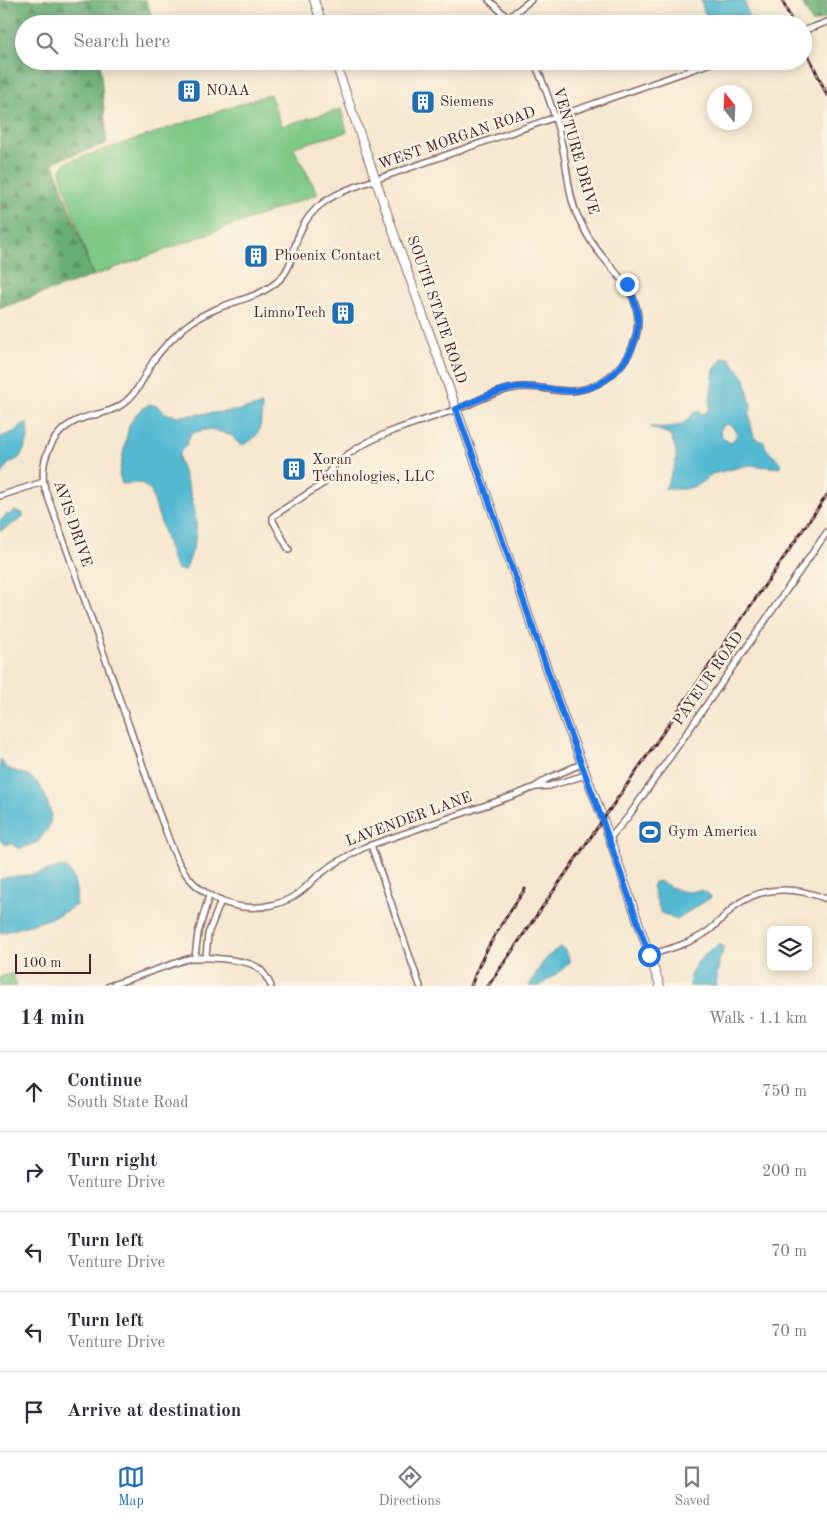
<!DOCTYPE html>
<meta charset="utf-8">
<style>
body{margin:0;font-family:"Old Standard TT",serif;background:#f2f2f3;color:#2b2b33}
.controls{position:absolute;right:15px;bottom:15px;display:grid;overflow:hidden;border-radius:8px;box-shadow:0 2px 12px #0003}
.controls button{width:45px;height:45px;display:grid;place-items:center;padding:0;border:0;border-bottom:1px solid #e1e1e2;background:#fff;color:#2b2b33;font:25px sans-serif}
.compass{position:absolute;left:707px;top:85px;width:45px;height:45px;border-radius:50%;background:#fff;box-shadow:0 2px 12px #0003;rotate:342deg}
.scale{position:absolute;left:15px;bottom:12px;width:76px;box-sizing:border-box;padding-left:5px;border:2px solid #4a1f2b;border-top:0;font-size:14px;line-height:18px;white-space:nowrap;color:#4a1f2b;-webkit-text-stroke:4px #fcf5e5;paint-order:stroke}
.stop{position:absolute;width:15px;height:15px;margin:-11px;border:4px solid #1a73e8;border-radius:50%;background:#fff}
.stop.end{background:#1a73e8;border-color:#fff;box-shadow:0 1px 5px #0008}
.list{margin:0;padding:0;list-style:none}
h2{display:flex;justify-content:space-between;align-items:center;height:65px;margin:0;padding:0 20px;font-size:21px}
h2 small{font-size:16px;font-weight:400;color:#7c7c81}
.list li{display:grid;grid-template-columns:32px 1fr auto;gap:15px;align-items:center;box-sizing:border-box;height:80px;padding:0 20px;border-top:1px solid #e1e1e2}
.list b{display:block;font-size:19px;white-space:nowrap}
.list p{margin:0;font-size:16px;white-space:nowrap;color:#7c7c81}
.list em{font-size:16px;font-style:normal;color:#7c7c81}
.icon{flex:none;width:28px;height:28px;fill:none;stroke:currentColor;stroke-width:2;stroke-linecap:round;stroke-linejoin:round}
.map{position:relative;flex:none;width:827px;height:986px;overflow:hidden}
.search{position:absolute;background:#fff;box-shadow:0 2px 12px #0003;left:15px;right:15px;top:15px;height:55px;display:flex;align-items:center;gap:12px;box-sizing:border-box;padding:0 18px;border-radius:28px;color:#7c7c81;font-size:19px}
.sheet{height:465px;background:#fff}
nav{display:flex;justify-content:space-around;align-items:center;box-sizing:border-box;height:70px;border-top:1px solid #e1e1e2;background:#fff;font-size:14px;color:#7c7c81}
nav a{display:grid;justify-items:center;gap:2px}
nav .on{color:#1f6fb2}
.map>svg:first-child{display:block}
.green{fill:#7fc987;stroke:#647459}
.forest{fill:url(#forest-firs);stroke:#586650}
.water{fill:#53b9d2;stroke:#4e6c7e;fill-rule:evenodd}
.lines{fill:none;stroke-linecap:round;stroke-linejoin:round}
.minor-casing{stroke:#866565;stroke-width:8}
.secondary-casing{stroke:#866565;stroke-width:10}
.minor{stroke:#fff;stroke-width:5}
.secondary{stroke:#fff;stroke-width:8}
.rail-casing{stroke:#4a1f2b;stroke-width:3}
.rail{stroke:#fcf5e5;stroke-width:1;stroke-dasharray:4;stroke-linecap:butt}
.route{stroke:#1a73e8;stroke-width:6}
.labels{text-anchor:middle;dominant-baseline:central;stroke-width:4.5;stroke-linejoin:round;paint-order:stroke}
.poi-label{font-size:15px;fill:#4a1f2b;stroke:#fcf5e5;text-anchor:start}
.street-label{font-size:15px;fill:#4a1f2b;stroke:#fcf5e5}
</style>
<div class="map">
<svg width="827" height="986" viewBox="0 0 827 986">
<defs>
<pattern id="forest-firs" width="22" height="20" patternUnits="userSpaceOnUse" patternTransform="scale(1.25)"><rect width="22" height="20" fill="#67ad74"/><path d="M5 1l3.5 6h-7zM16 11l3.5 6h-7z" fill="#578c5f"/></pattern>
</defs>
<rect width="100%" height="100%" fill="#fcf5e5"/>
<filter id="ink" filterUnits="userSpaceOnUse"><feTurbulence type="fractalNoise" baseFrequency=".02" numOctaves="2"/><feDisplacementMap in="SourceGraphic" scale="10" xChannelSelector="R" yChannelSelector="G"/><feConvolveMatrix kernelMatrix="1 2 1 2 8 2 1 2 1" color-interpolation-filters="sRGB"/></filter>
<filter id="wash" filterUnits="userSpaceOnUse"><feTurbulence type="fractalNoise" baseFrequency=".0096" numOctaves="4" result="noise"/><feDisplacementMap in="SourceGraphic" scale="20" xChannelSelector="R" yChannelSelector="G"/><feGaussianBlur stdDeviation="1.12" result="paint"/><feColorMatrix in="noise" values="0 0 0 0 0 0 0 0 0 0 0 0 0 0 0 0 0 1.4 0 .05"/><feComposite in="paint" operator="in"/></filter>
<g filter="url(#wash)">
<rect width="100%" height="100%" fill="#f6e8d0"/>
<!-- green -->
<g class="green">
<polygon points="270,94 282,126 341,109 347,132 293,147 318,194 93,276 60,172 65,163"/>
<polygon points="12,973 17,986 0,986 0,977"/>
</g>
<!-- forest -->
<g class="forest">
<polygon points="0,0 146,0 152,17 144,24 24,24 24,61 101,61 100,63 107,143 53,162 93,276 0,308"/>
<polygon points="801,0 827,0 827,18 812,23"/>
</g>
<!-- water -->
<g class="water">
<polygon points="701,0 744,0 749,17 748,24 710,24 704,12"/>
<path d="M722,358h7l16,21 6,27 -2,9 5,23 10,4 2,6 15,16 -1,4 -31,-3 -37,9 -14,11 -13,4h-20c9,-24 18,-30 4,-55l-19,-7c16,0 34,3 43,-14l6,-2 3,3 5,-2 2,-3 5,-39zM726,424l8,3 3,8 -6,8c-7,-3 -11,-7 -11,-15z"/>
<path d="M149,404l8,2 10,8 12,2 56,-5 27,-6c-1,18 0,34 -21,40l-5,-4 -4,-5 -21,-7 -16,3 -5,3 -3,9 -8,10v5c7,23 19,49 17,73 -1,14 -6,26 -11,39l-8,-2 -4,-7 -22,-71 -10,-8 -19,1 -3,-10 10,-49 8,-12z"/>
<polygon points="27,423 28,439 24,450 19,458 8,464 0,477 0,437 14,432 23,424"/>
<polygon points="14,511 23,513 23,516 21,519 0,531 0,520 4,518 6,515 10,514"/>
<polygon points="0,759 6,768 27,775 38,783 45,795 51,813 50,822 48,828 38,842 19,849 12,844 4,844 0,840"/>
<path d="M60,867l7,1c9,12 10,22 9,37 -23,15 -49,21 -76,28v-54c12,-3 24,-3 36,-5 9,-2 16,-6 24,-7z"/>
<path d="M659,881c8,4 18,10 27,11 13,0 14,-6 26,5l-35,22 -16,-6 -9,-26 2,-5z"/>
<path d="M720,943l4,5 -5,14 -3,24h-26c-4,-19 17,-32 30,-43z"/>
<path d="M561,947l5,4 4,11c-8,10 -20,15 -30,24h-11c8,-15 16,-31 32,-39z"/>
</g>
</g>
<g filter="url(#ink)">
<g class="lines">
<!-- minor casing -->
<g class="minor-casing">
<g id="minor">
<polyline points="489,0 508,18 512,24"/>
<polyline points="508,18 531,0"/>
<polyline points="803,31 827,22"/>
<polyline points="0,496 43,482"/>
<path d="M289,550l-16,-29v-5l51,-33c3,-13 13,-20 23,-28 33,-24 70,-32 108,-45 20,-7 38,-19 60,-22 19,-4 38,4 57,3 36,-3 65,-34 66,-70 0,-34 -29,-52 -45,-77 -6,-8 -10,-18 -15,-27 -9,-19 -10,-42 -14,-62 -6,-33 -17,-64 -30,-94"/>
<path d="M581,764l-34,15 -12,8 -20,8 -150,52c-16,8 -31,16 -45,27 -8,6 -13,13 -20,18 -15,12 -38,17 -57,15 -24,-3 -47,-17 -60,-37 -8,-12 -13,-28 -18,-41 -11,-27 -19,-55 -29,-83 -30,-86 -60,-172 -91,-257 -7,-27 7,-58 33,-69 16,-7 32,-6 46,-17 16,-12 21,-31 32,-46 8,-11 19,-21 29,-30 11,-9 23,-15 36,-20 21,-8 42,-12 58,-27 10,-9 13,-22 16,-34 9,-34 30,-49 62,-60l360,-125"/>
<polyline points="536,787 549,786 586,775"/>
<polyline points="609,839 628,817 827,532"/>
<polyline points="371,845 420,986"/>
<path d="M649,955c20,-6 40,-11 58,-23 10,-7 18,-17 28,-26 28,-21 61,-19 92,-7"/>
<polyline points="195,957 198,933 209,896"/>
<polyline points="206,957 208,934 221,901"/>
<path d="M109,986l78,-27c14,-3 58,0 70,8 7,5 11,12 14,19"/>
</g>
</g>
<!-- secondary casing -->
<g class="secondary-casing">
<g id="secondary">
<polyline points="314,0 322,24"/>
<polyline points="335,61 398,245 476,464 562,712 603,819 660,986"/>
</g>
</g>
<!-- minor -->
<use href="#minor" class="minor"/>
<!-- secondary -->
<use href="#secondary" class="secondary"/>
<!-- rail casing -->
<g class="rail-casing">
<g id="rail">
<polyline points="782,0 793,24"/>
<polyline points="803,44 827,95"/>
<path d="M471,986c12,-36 33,-66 54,-97"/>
<polyline points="488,986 827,495"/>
</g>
</g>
<!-- rail -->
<use href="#rail" class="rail"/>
</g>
</g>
<g class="lines" filter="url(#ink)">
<!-- route -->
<path class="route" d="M627,284c5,11 11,24 11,37 -1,36 -30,69 -68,70 -17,0 -35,-6 -53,-4 -21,3 -41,14 -61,22l20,55 86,248 40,107 47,136"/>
</g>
<!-- icons -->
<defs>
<g id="building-square" transform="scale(1.25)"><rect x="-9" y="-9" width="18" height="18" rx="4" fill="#1f6fb2" stroke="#fcf5e5"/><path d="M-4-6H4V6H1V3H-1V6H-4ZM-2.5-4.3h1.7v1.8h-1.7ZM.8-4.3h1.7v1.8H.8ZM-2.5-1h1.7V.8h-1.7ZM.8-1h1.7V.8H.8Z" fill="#fff"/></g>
<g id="stadium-square" transform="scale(1.25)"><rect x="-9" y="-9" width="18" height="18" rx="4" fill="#1f6fb2" stroke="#fcf5e5"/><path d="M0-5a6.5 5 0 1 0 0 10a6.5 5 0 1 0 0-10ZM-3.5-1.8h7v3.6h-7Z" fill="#fff"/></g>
</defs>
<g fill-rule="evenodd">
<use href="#building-square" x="189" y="91"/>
<use href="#building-square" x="423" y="102"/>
<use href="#building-square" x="256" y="256"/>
<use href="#building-square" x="343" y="313"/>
<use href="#building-square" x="294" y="469"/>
<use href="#stadium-square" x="650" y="832"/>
</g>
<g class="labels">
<!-- poi labels -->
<g class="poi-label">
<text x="206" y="91">NOAA</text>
<text x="440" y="102">Siemens</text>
<text x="274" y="256">Phoenix Contact</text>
<text x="326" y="313" text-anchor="end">LimnoTech</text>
<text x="312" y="460">Xoran<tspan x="312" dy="17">Technologies, LLC</tspan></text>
<text x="668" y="832">Gym America</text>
</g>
<!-- street labels -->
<g class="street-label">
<text transform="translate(457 139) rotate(-19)">WEST MORGAN ROAD</text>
<text transform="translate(575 151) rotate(74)">VENTURE DRIVE</text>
<text transform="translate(436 310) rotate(71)">SOUTH STATE ROAD</text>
<text transform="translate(72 524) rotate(71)">AVIS DRIVE</text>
<text transform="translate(709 679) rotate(-55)">PAYEUR ROAD</text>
<text transform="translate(409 820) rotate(-20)">LAVENDER LANE</text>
</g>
</g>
</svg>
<div class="controls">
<button><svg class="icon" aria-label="layers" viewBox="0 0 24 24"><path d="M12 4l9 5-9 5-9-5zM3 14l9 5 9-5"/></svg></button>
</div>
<svg class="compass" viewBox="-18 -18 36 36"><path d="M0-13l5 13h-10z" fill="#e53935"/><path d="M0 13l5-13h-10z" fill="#7c7c81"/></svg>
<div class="scale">100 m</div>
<div class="stop" style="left:649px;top:955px"></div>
<div class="stop end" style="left:627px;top:284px"></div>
<div class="search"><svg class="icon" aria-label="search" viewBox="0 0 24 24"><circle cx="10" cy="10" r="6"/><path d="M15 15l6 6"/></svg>Search here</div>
</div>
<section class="sheet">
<h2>14 min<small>Walk · 1.1 km</small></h2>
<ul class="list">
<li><svg class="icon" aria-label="ahead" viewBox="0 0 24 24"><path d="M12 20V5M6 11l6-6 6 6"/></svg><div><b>Continue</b><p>South State Road</p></div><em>750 m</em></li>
<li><svg class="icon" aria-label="right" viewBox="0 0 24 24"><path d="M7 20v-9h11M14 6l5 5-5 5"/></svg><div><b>Turn right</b><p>Venture Drive</p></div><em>200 m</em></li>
<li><svg class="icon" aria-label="left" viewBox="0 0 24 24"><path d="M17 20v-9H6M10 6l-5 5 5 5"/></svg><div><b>Turn left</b><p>Venture Drive</p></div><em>70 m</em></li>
<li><svg class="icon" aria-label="left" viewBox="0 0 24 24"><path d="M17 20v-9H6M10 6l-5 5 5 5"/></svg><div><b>Turn left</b><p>Venture Drive</p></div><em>70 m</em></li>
<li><svg class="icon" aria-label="arrive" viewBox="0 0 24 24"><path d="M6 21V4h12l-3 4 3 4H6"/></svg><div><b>Arrive at destination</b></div></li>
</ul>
</section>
<nav>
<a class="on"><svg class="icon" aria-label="map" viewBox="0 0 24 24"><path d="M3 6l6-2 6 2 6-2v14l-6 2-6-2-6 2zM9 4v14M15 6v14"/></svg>Map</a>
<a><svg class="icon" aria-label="directions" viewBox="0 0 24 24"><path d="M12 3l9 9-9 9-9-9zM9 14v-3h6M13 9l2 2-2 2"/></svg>Directions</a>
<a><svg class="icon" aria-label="saved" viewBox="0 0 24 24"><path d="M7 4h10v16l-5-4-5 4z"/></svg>Saved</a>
</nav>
